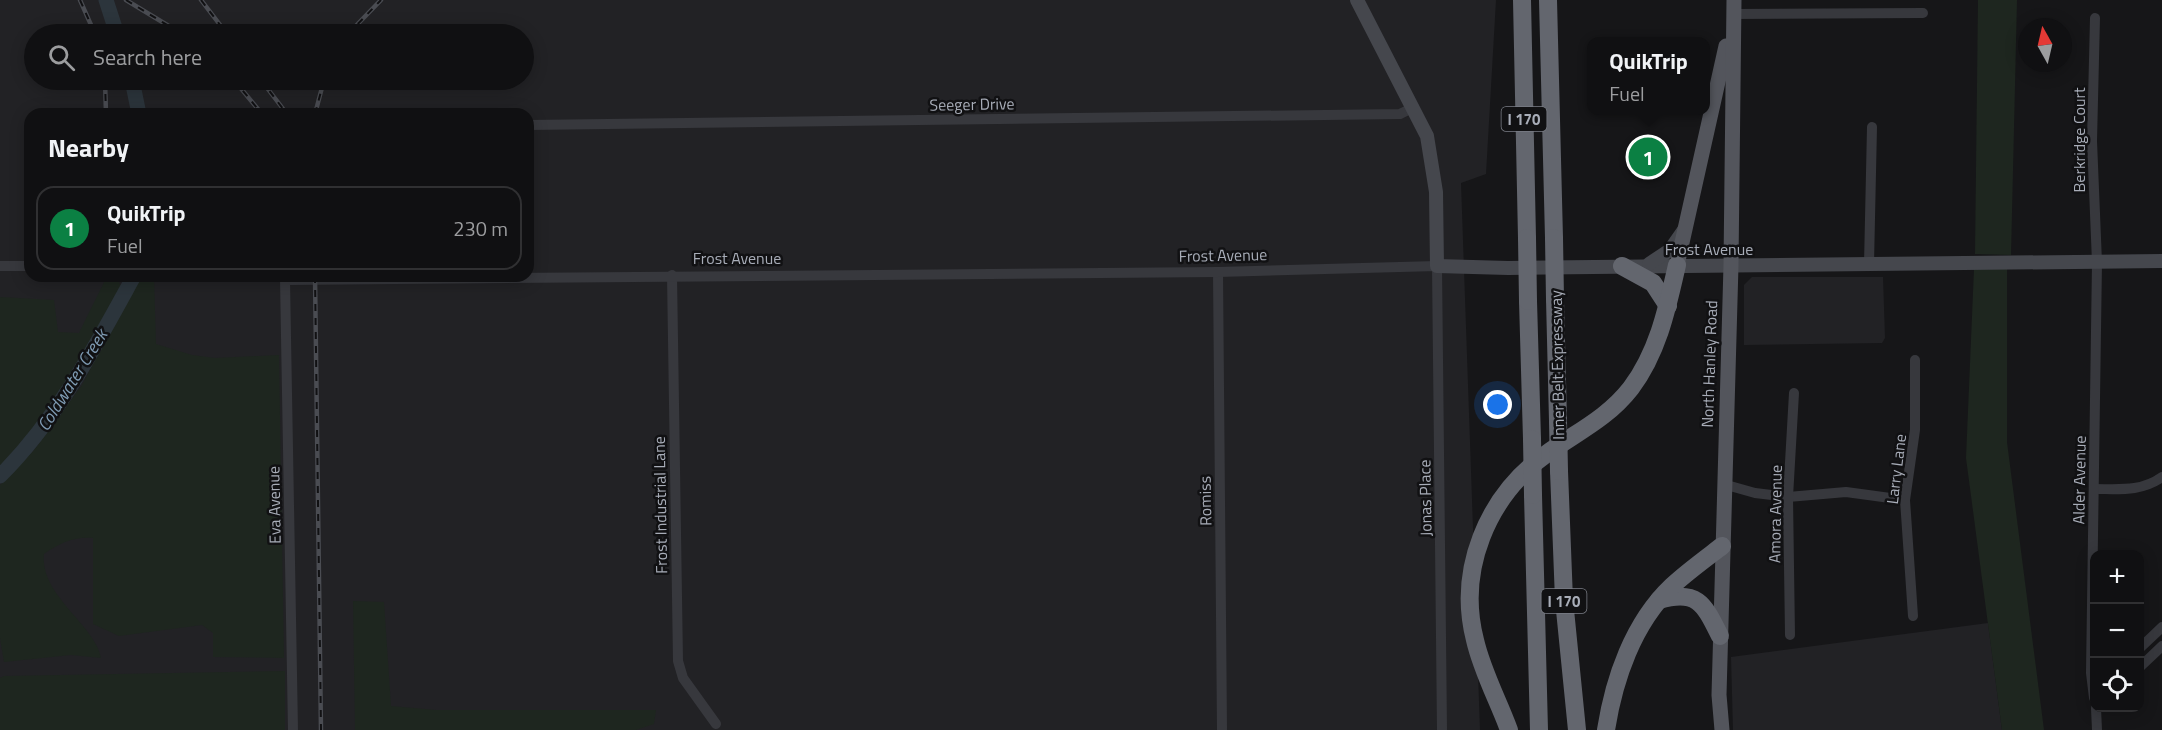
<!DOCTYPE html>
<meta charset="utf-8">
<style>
body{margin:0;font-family:"Titillium Web",sans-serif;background:#19191b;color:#f1f3f6}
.controls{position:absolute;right:18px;bottom:18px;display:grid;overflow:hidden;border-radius:12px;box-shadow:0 3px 15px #0003}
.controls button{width:54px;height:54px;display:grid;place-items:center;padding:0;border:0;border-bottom:2px solid #303032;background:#101012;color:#f1f3f6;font:30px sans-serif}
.compass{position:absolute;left:2018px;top:18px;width:54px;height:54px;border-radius:50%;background:#101012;box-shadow:0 3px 15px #0003;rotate:352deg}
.you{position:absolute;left:1498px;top:405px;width:21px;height:21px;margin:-15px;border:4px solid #fff;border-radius:50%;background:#1a73e8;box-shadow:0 0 0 9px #1a73e833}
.badge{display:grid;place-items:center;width:39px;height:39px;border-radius:50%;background:#0b8043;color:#fff;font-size:20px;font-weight:700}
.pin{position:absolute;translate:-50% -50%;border:3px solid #fff;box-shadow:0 2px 6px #0006}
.popup{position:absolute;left:1587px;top:37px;width:123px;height:78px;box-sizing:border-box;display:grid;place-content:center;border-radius:12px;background:#101012;filter:drop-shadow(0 2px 4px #0005);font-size:20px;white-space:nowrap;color:#9c9d9f}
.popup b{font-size:22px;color:#f1f3f6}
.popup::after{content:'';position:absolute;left:50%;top:100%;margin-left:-12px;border:12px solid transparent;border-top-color:#101012}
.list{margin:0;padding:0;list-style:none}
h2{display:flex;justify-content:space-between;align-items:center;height:78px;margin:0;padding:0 24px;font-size:26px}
h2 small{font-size:20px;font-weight:400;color:#9c9d9f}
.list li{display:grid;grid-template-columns:39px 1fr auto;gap:18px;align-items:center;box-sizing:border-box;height:84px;margin:0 12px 12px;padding:0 12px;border:2px solid #303032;border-radius:18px}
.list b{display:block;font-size:22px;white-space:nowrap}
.list p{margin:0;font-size:20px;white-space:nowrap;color:#9c9d9f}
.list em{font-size:20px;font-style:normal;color:#9c9d9f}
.icon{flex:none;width:33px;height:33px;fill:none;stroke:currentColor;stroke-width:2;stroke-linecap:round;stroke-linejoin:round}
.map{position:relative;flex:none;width:2162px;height:730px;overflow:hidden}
.search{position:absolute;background:#101012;box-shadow:0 3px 15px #0003;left:24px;top:24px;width:510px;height:66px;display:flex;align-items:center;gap:15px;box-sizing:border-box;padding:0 21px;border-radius:33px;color:#9c9d9f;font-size:22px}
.panel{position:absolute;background:#101012;box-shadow:0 3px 15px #0003;left:24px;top:108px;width:510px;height:174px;border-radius:18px}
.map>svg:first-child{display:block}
.built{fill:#222225;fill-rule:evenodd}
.green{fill:#1e261f}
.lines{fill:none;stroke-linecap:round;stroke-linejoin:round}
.river{stroke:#2c353c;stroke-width:15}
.street{stroke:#37383d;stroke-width:10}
.secondary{stroke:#45474d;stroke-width:14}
.primary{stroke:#53555c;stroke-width:15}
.highway{stroke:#63666e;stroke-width:18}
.rail-casing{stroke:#4a4c52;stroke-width:4.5}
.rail{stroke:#111113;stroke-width:2;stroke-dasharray:7;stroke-linecap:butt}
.highway-bridge{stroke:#63666e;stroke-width:18}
.labels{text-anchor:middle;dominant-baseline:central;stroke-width:5;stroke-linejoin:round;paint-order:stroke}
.shield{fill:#111113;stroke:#7b7e86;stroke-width:1.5}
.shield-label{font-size:15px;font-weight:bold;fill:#a8adb8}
.street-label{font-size:16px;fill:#a8adb8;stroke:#111113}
.water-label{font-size:18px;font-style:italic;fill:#7f9bb3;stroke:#111113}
</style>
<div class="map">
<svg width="2162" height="730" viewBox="0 0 2162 730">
<rect width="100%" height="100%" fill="#161618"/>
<!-- built -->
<g class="built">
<path d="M0,0h1496l-10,174 -25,9 19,547h-1480zM34,34h490v46h-490zM30,114h498v162h-498z"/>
<polygon points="1752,277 1883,277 1885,338 1882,343 1744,345 1744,285"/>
<polygon points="1988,623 2002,730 1733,730 1731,657"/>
</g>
<!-- green -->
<g class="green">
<polygon points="1978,0 2017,0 2011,255 1975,254"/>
<polygon points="1974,269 2007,269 2007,442 2044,730 2002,730 1966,458"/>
<path d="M107,276l12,6 2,5c-33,67 -68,132 -121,184v-174l54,3 4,32 21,1z"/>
<path d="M139,276h15l2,68 36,11 23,3 64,-3 5,303 -71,-1v-24l-11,-8 -83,11 -26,-12v-86c-18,-2 -34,5 -49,16 -5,41 52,72 57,104l-30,-3 -67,7 -4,-24v-153l34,-35 48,-65z"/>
<polygon points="353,601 384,602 391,706 436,710 656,710 654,724 636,730 355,730"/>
<polygon points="285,671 285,730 0,730 0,678 4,676"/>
</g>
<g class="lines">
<!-- river -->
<g class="river">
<polyline points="106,0 117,34"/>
<polyline points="132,80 139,114"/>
<path d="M0,476c58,-58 95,-129 134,-200"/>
</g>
<!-- street -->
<g class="street">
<polyline points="1733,14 1923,13"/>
<polyline points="528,125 1400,114 1414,107"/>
<polyline points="1869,264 1872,127"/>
<polyline points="0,266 30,266"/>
<polyline points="1218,272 1222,730"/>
<polyline points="672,275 678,661 683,678 716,724"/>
<polyline points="1723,484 1755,493 1788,497 1846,492 1905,500"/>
<path d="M2094,489c25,0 47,3 68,-12"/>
<polyline points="1913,616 1905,500 1915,430 1915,360"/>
<polyline points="1790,635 1788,497 1794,393"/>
<polyline points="2140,648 2162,627"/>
<polyline points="2140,667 2162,646"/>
<polyline points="2094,698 2091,673 2097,262 2092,141 2095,18"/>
<polyline points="2096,708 2097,730"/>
<polyline points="293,730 285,280 1218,272 1437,266 1442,730"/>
</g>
<!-- secondary -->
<g class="secondary">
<polyline points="1357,0 1427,136 1436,192 1437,266 1508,268 2162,261"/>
<polyline points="1649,264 1670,250 1684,230"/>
</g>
<!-- primary -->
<g class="primary">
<polyline points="1677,265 1726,46"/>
<polyline points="1722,730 1719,695 1731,265 1734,0"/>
</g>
<!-- highway -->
<g class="highway">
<polyline points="1522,0 1527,238"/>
<polyline points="1548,0 1554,238"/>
<polyline points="1622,266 1653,283 1668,306"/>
<polyline points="1555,299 1558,421"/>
<polyline points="1528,301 1532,439"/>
<polyline points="1559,471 1564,600 1577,730"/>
<polyline points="1533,495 1539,730"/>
<path d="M1659,600c39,-11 45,4 61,36"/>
<path d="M1509,730c-11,-30 -27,-59 -34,-90 -18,-70 12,-143 70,-185 30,-22 62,-36 86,-67 27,-36 36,-79 46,-123"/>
<path d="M1606,730c8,-51 27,-107 66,-144 15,-14 33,-27 50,-40"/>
</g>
<!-- rail casing -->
<g class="rail-casing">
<g id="rail">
<polyline points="80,0 95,34"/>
<polyline points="126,0 182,34"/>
<polyline points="201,0 227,34"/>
<polyline points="339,34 340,27"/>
<polyline points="348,34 381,0"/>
<polyline points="105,80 106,114"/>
<polyline points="234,80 262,114"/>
<polyline points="261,80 287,114"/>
<polyline points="315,114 324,80"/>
<polyline points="315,276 321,730"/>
<polyline points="325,276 325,279"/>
</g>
</g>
<!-- rail -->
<use href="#rail" class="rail"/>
<!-- highway-bridge -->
<g class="highway-bridge">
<polyline points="1527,238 1528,301"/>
<polyline points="1554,238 1555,299"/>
<polyline points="1558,421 1559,471"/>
<polyline points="1532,439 1533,495"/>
</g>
</g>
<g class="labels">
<!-- shield labels -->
<g class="shield">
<rect x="1501.5" y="107" width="45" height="24" rx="4.5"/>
<rect x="1541.5" y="589" width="45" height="24" rx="4.5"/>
</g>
<g class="shield-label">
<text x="1524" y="119">I 170</text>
<text x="1564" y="601">I 170</text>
</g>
<!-- street labels -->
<g class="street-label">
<text transform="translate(972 104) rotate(-1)">Seeger Drive</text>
<text transform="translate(2079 140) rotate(-90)">Berkridge Court</text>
<text x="1709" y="249">Frost Avenue</text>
<text transform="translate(1223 255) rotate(-1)">Frost Avenue</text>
<text x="737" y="258">Frost Avenue</text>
<text transform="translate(1709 364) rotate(-88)">North Hanley Road</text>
<text transform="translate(1557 365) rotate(-91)">Inner Belt Expressway</text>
<text transform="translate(1896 469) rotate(-83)">Larry Lane</text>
<text transform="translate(2079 480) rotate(-89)">Alder Avenue</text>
<text transform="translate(1425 498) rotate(-91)">Jonas Place</text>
<text transform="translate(1205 501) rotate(-91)">Romiss</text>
<text transform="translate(274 505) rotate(-91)">Eva Avenue</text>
<text transform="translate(660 505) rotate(-91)">Frost Industrial Lane</text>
<text transform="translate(1775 514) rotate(-89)">Amora Avenue</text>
</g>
<!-- water labels -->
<g class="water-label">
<text transform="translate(72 380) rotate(-58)">Coldwater Creek</text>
</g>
</g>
</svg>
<div class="controls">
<button>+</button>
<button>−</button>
<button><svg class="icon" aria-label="locate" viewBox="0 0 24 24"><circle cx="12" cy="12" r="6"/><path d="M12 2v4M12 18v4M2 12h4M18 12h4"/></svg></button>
</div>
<svg class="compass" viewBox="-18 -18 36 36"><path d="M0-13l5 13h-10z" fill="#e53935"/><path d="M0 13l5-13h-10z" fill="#9c9d9f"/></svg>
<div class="you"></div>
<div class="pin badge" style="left:1648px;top:157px">1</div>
<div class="popup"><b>QuikTrip</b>Fuel</div>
<div class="search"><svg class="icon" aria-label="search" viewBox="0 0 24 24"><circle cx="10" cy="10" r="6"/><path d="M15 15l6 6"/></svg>Search here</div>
<section class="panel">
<h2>Nearby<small></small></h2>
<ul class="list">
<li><span class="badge">1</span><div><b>QuikTrip</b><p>Fuel</p></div><em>230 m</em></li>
</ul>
</section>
</div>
